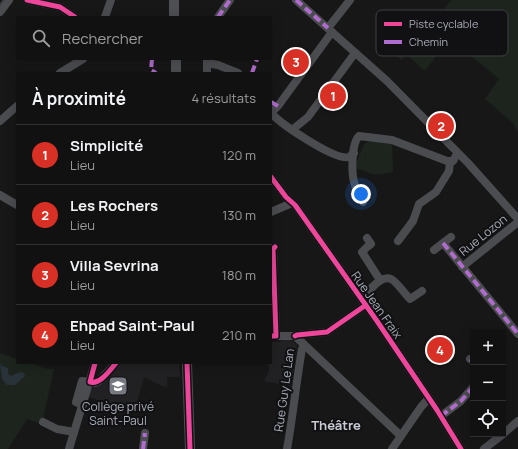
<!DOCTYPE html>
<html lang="fr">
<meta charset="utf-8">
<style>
body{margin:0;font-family:Manrope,sans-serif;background:#1a1a1a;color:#f1f3f6}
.controls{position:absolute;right:12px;bottom:12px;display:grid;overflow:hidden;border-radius:0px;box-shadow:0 2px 10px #0003}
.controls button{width:36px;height:36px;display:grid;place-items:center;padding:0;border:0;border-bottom:1px solid #303131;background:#111;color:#f1f3f6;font:20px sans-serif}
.you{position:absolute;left:361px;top:194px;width:14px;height:14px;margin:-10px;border:3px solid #fff;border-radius:50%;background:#1a73e8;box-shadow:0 0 0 6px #1a73e833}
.badge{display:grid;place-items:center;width:26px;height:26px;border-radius:50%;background:#d93025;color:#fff;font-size:13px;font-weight:700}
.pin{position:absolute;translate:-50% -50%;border:2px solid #fff;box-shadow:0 1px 4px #0006}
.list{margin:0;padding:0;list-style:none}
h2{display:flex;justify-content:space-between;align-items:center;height:52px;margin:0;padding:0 16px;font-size:17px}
h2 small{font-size:13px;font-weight:400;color:#9c9d9f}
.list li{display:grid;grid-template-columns:26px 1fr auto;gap:12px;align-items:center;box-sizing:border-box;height:60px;padding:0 16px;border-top:1px solid #303131}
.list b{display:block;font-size:15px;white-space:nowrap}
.list p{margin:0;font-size:13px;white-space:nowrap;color:#9c9d9f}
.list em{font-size:13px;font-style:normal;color:#9c9d9f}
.icon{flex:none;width:22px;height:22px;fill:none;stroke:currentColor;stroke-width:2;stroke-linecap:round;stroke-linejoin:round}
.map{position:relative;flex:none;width:518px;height:449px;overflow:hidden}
.search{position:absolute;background:#111;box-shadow:0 2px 10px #0003;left:16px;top:16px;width:256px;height:44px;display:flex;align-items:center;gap:10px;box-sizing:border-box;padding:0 14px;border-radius:0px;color:#9c9d9f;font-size:15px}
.panel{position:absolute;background:#111;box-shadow:0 2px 10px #0003;left:16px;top:72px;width:256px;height:292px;border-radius:0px}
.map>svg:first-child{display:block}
.built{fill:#212123}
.green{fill:#1d241e}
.water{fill:#2a3239}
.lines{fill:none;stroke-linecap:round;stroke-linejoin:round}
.minor{stroke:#4b4c50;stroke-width:8}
.major{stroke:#4d4f52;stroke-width:10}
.tram{stroke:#4b4c4f;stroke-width:1}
.quiet{stroke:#b06ccc;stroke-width:4;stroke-dasharray:8 4;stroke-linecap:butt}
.cycleway-casing{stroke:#111113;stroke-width:8}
.cycleway{stroke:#ed469a;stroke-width:5}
.labels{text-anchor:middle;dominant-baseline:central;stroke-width:4;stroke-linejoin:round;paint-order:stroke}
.street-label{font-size:12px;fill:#a8adb8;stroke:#111113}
.poi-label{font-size:12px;fill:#a8adb8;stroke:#111113}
.neighbourhood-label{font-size:13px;font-weight:bold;fill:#c9ccd4;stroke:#111113}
.key{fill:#111113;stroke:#3e4045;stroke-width:1}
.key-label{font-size:11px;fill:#a8adb8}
</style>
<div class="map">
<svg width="518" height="449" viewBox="0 0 518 449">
<rect width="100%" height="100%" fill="#171717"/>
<!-- built -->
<g class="built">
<polygon points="281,339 289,339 297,345 291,386 264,381 269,371 268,363 271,363 271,342 281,342"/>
<polygon points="118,363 179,363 180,377 167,377 167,387 162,386 144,377 135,410 88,397 90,391"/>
</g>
<!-- green -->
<g class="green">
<polygon points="451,0 518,0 518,132 513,123 485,99 499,79 476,60 455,44 448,48 428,32"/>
<polygon points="391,21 394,23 396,21 419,39 423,33 442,48 425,71 406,54 402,60 377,41"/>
<path d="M371,140l21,2 1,30c-6,1 -13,3 -20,2 -7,-1 -13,-6 -19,-5l10,-25z"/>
<polygon points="0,353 17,359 17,363 30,363 48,369 54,369 42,424 27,419 8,449 0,449"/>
</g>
<!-- water -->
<polygon class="water" points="0,363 2,366 8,368 8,374 11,376 20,372 24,373 25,376 15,385 7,385 2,379"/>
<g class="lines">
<!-- minor -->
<g class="minor">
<polyline points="27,0 60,7 75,17"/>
<polyline points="296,0 387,81 468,163 518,219"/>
<polyline points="0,12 9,0"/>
<polyline points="105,17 111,0"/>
<polyline points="218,17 230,0"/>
<polyline points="328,28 350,0"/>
<polyline points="207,59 207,73"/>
<polyline points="207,63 218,65 238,73"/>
<polyline points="60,73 83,59"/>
<polyline points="271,113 278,106 332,32"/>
<path d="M271,113c10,11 64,48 78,44 2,-1 3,-3 5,-4"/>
<polyline points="0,121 17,106"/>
<polyline points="292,130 308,117 355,53"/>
<polyline points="271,177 286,197 295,205 377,321 437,410 461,449"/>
<polyline points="0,195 17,205"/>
<path d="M363,202c-3,-5 -7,-11 -8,-17 -4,-10 -4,-41 4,-49l33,4 55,21h6l4,-7"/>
<polyline points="271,212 292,203"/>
<polyline points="367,238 371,244 367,247 362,252 380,280"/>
<polyline points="398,241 413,221 419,204 436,192 449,171 450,162"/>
<polyline points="443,243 518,334"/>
<polyline points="275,247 273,249 276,336"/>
<polyline points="434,250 451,237"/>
<polyline points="462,267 518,222"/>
<path d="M362,299c5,-6 19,-25 29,-20 6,3 14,15 19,20l12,-8"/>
<polyline points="271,336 295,336 297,335 327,332 366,305"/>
<polyline points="295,336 401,436"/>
<polyline points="470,359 473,361"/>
<polyline points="83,405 76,402 82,381 95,383 99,381 116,363"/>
<polyline points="441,416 461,401 473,387"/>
<polyline points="43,422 57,429 74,432"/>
<polyline points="503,434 518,421"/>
<polyline points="69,449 95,363"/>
<polyline points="143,449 145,433"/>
<path d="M287,449c6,-33 9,-66 15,-100l2,-3"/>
<polyline points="392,449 421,407 429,398"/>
<polyline points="484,449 503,434"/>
</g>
<!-- major -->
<g class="major">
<polyline points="174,0 174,17"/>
<polyline points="176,73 176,59"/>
<polyline points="187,363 190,449"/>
</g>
<!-- tram -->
<polyline class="tram" points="0,4 3,0"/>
<!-- quiet -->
<g class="quiet">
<polyline points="296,0 328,28"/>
<polyline points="218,17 230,0"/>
<polyline points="152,59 151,70 156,73"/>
<polyline points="252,73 257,59"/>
<polyline points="271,102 278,106"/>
<polyline points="443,243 518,334"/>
<polyline points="470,359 473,361"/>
<polyline points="441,416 461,401 473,387"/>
<polyline points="143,449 145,433"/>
</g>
<!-- cycleway casing -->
<g class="cycleway-casing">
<g id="cycleway">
<polyline points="27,0 60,7 75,17"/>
<polyline points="271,177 286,197 295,205 377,321 437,410 461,449"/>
<polyline points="271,336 276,336 273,249 275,247"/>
<polyline points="295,336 297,335 327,332 366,305"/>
<path d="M95,363l-5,19c10,3 20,-12 26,-19"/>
<polyline points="187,363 190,449"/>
</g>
</g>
<!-- cycleway -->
<use href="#cycleway" class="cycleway"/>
</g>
<!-- icons -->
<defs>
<g id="school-square" transform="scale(1)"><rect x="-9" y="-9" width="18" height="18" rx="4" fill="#757880" stroke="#111113"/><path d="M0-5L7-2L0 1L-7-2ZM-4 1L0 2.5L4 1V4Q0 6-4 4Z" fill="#fff"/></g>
</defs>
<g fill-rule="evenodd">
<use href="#school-square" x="118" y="386"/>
</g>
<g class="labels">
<!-- street labels -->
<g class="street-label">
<text transform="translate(483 235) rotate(-39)">Rue Lozon</text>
<text transform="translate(377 305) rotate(55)">Rue Jean Fraix</text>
<text transform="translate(284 390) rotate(-82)">Rue Guy Le Lan</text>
</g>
<!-- poi labels -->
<g class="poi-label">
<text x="118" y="406">Collège privé<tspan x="118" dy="14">Saint-Paul</tspan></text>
</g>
<!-- neighbourhood labels -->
<g class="neighbourhood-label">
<text x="336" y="425">Théâtre</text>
</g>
</g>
<!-- legend -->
<rect x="376" y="10" width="132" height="46" rx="6" class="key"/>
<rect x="384" y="22" width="18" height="4" fill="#ed469a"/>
<rect x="384" y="40" width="18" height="4" fill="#b06ccc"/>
<g class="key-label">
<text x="409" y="28">Piste cyclable</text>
<text x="409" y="46">Chemin</text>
</g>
</svg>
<div class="controls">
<button>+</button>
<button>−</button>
<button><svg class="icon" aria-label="locate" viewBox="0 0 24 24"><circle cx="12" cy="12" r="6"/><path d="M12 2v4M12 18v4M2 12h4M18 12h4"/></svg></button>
</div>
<div class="you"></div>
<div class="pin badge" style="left:333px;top:96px">1</div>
<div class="pin badge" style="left:441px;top:126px">2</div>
<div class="pin badge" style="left:296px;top:62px">3</div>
<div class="pin badge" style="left:440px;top:350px">4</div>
<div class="search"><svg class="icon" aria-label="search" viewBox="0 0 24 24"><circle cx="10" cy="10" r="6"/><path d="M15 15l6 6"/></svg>Rechercher</div>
<section class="panel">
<h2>À proximité<small>4 résultats</small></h2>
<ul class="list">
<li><span class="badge">1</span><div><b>Simplicité</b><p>Lieu</p></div><em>120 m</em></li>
<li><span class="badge">2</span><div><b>Les Rochers</b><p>Lieu</p></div><em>130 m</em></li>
<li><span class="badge">3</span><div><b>Villa Sevrina</b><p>Lieu</p></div><em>180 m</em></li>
<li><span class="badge">4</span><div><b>Ehpad Saint-Paul</b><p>Lieu</p></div><em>210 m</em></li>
</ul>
</section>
</div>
